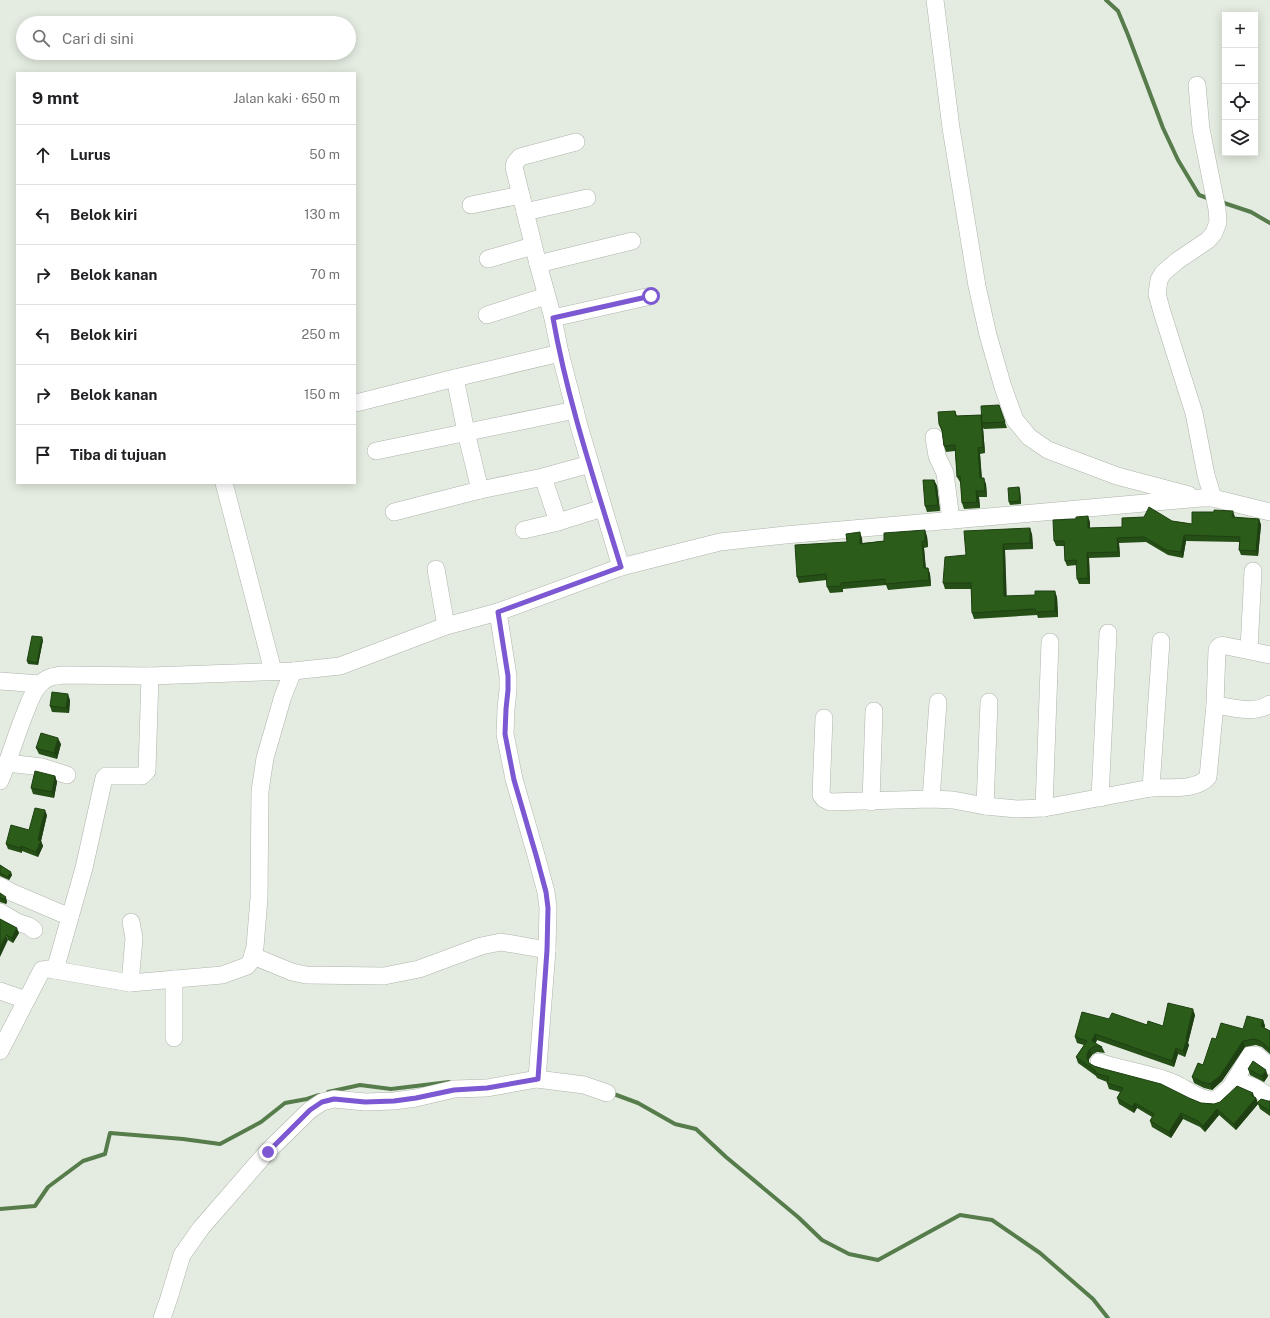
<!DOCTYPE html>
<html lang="id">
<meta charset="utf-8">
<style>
body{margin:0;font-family:"Public Sans",sans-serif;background:#f2f2f2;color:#202124}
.controls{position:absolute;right:12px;top:12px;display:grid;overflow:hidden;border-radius:0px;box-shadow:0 2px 10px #0003}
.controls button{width:36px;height:36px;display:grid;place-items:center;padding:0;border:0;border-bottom:1px solid #e0e0e0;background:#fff;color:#202124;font:20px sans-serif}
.stop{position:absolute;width:12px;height:12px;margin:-9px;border:3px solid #7c58d2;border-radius:50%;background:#fff}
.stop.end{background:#7c58d2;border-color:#fff;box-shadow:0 1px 4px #0008}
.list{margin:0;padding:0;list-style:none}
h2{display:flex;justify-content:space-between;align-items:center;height:52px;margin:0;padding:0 16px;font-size:17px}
h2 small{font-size:13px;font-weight:400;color:#757577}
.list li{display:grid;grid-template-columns:26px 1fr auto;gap:12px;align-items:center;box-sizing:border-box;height:60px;padding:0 16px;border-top:1px solid #e0e0e0}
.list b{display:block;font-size:15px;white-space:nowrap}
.list em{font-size:13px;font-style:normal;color:#757577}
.icon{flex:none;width:22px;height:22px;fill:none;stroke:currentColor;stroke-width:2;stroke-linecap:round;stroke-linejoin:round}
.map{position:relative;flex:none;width:1270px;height:1318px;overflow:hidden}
.search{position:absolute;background:#fff;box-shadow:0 2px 10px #0003;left:16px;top:16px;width:340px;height:44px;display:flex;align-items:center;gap:10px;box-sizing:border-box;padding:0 14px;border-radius:22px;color:#757577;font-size:15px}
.panel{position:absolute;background:#fff;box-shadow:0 2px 10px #0003;left:16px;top:72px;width:340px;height:412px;border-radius:0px}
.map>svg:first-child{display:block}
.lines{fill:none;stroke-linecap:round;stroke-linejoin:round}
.stream{stroke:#567c4b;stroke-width:4}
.minor-casing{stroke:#adb5ab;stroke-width:18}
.minor{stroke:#fff;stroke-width:17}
.wall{fill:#254f16}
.shaded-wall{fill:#1e4012}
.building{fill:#2b5c19;stroke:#1e4012}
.route{stroke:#7c58d2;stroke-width:5}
</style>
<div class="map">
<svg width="1270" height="1318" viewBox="0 0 1270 1318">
<rect width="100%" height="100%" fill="#e4ece1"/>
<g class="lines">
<!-- stream -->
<g class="stream">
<polyline points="1106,0 1118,11 1128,35 1163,128 1178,160 1199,195 1210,199"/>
<polyline points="1221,202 1251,212 1270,223"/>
<polyline points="328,1092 360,1085 391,1089 449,1082"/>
<polyline points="611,1093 638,1103 675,1124 696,1129 726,1157 798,1217 822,1240 849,1254 878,1260 960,1215 992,1220 1040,1253 1093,1299 1108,1318"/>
<polyline points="0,1209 35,1206 48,1187 83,1161 105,1154 110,1133 183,1139 220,1144 261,1122 285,1103 307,1099 319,1095"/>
</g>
<!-- minor casing -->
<g class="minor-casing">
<g id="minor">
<polyline points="935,0 951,128 977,286 988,335 1003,387 1015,420 1029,437 1048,450 1117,476 1189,495"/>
<polyline points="1197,85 1201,129 1217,209 1218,222 1214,233 1208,240 1177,261 1163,273 1159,280 1157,294 1162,312 1194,413 1206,475 1213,498"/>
<polyline points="576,142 520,157 515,163 514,167 538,264 553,318 560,353 579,426 621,567"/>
<polyline points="471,205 521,195"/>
<polyline points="525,212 587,198"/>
<polyline points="488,259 533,246"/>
<polyline points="538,264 632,241"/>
<polyline points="487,315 546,296"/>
<polyline points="553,318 651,296"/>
<polyline points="560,353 455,378 466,432 480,490 543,477 590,464"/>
<polyline points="356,403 455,378"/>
<polyline points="934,437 937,456 945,473 951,520"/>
<polyline points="376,451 575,410"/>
<polyline points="543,477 558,522 603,508"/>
<polyline points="224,483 273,671"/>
<polyline points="394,512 480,490"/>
<polyline points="524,530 558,522"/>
<polyline points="436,569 446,626"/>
<path d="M1161,641l-10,147c17,-1 46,3 57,-11l7,-72c18,2 38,10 55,-1"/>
<polyline points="1249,649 1253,571"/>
<polyline points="0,681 40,684"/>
<path d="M1215,705l2,-55c2,-5 5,-5 9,-4l44,9"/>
<polyline points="824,718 821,795 824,799 830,802 931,799 953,800 985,806 1017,809 1044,808 1151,788"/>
<polyline points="7,763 42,767 67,775"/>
<path d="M0,781c10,-24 17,-49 27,-73 3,-8 7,-18 13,-24 7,-7 14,-8 23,-9l87,1 143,-5 47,-5 106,-40 52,-14 123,-45 99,-25 65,-7 416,-37h12l57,14"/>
<polyline points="1100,798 1108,633"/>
<polyline points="931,799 938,702"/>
<polyline points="871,802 874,711"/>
<polyline points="985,806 989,702"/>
<polyline points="1044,808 1050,642"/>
<polyline points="0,886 11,892 70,917"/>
<polyline points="0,912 17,922 29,926 34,930"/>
<polyline points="253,956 292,972 306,975 384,976 419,969 481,946 501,942 547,950"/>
<polyline points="55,970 84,868 104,778 106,776 142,776 147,771 150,676"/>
<polyline points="130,983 134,938 131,922"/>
<polyline points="0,991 26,1000"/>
<polyline points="174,1038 174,979"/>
<polyline points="0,1051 42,970 49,969 130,983 222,975 247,966 251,961 255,947 259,898 260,791 265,758 283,696 293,671"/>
<path d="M1099,1062c26,9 53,11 77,22 14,7 24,17 40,16l14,-12 5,-8 19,7 16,10"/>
<polyline points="537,1079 584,1085 607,1093"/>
<polyline points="1235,1080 1250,1055 1256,1055 1270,1066"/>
<polyline points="162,1318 169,1298 182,1255 201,1228 268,1151 310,1110 322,1102 334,1099 365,1102 394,1101 416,1098 454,1089 487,1088 537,1079 547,950 548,908 546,892 536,855 514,779 505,734 506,709 508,690 508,676 498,612"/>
</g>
</g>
<!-- minor -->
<use href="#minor" class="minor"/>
</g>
<!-- wall -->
<g class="wall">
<polygon points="999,405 1007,428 984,429 983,428 985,453 980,454 982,478 986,484 987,497 979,497 980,508 964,509 962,503 961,482 960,482 957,477 955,451 946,452 944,446 942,432 939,424 955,411 957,416 981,415"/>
<polygon points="934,480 937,486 940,511 927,512 925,506"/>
<polygon points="1019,487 1020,490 1021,504 1010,505 1009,502"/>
<polygon points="1235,517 1235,518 1259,519 1261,525 1258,556 1241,555 1239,550 1239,542 1186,541 1183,558 1168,555 1146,542 1119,543 1120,557 1089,558 1090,584 1079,584 1077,579 1077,565 1067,566 1065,561 1064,546 1056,546 1054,541 1076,519 1090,522 1090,528 1122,527 1172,521 1192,524"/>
<polygon points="1032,534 1033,549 1005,550 1006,596 1057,597 1058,617 1038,618 1037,615 974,619 972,613 971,589 945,589 943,583 966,555"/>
<polygon points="927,536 928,547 924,548 926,568 928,568 930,574 931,586 888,590 886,585 843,589 843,592 830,593 827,587 827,580 799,583 797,577 847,542 862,538 862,543 884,541"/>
<polygon points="43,640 38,665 28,664 27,661"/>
<polygon points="70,700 69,713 52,712 50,706"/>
<polygon points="61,744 57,759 39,754 36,748"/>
<polygon points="55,776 57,782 54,798 33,794 31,788"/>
<polygon points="47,815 41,841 43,846 38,857 22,851 22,853 8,849 6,844 29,830"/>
<polygon points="0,865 12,875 9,880 0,876"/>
<polygon points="0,893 7,902 6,904 0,902"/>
<polygon points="0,919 19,933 13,943 8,940"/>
<polygon points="1195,1015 1188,1043 1189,1045 1185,1057 1178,1054 1174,1067 1097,1040 1095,1044 1102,1047 1105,1053 1097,1052 1092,1055 1089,1059 1089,1063 1094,1066 1201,1103 1214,1104 1254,1097 1256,1098 1258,1103 1270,1101 1270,1116 1260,1109 1258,1104 1236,1130 1219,1115 1205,1132 1200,1127 1183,1119 1171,1138 1152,1127 1150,1121 1152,1117 1137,1108 1134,1113 1119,1104 1117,1098 1120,1092 1109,1089 1107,1083 1107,1082 1097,1078 1096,1076 1078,1063 1076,1057 1084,1045 1077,1043 1075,1037 1109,1019 1147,1025 1163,1026"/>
<polygon points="1263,1020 1265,1026 1264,1028 1270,1031 1270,1054 1262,1047 1256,1045 1245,1047 1222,1081 1212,1090 1204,1088 1194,1083 1192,1077 1203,1065 1216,1039 1243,1029"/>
<polygon points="1248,1069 1268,1076 1264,1082 1250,1075"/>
</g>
<!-- shaded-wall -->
<g class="shaded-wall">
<polygon points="981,415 982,423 983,428 985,453 983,447"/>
<polygon points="978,448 980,454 982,484 980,478"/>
<polygon points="984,478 986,484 987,497 985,491"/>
<polygon points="934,480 937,486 940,511 938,505"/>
<polygon points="1019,487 1020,490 1021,504 1020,501"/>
<polygon points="976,491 979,497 980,508 977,502"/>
<polygon points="1233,511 1235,517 1234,523 1232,517"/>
<polygon points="1088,516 1090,522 1090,534 1088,528"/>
<polygon points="1259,519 1261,525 1258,556 1256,551"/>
<polygon points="1030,528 1032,534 1033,549 1030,543"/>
<polygon points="925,530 927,536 928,547 925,541"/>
<polygon points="860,532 862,538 863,549 860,544"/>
<polygon points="1184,535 1186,541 1183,558 1181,552"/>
<polygon points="1117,538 1119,543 1120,557 1118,552"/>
<polygon points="922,542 924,548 926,574 924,568"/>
<polygon points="1003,544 1005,550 1007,602 1004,596"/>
<polygon points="1087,553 1089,558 1090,584 1088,578"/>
<polygon points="928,568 930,574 931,586 929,580"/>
<polygon points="1055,591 1057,597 1058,617 1055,611"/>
<polygon points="42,637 43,640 38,665 37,663"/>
<polygon points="68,694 70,700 69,713 66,708"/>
<polygon points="58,738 61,744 57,759 54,753"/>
<polygon points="55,776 57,782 54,798 52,792"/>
<polygon points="45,810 47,815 41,841 43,846 38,857 36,852 38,840"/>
<polygon points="21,846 22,851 22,853 20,848"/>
<polygon points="11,872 12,875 9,880 8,877"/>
<polygon points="6,897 7,902 6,904 4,899"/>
<polygon points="17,928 19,933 13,943 12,938"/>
<polygon points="6,935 8,940 0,957 0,948"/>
<polygon points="1193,1009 1195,1015 1188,1043 1189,1045 1185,1057 1183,1051"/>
<polygon points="1263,1020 1265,1026 1263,1032 1261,1026"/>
<polygon points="1095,1034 1097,1040 1094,1047 1092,1041"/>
<polygon points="1243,1041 1245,1047 1222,1081 1212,1090 1210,1084"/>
<polygon points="1176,1048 1178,1054 1174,1067 1172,1061"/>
<polygon points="1090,1049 1092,1055 1089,1059 1089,1064 1087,1058 1087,1054"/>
<polygon points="1266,1070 1268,1076 1264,1082 1262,1076"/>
<polygon points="1253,1093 1255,1099 1256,1098 1258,1104 1236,1130 1234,1124"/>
<polygon points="1135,1103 1137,1108 1134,1113 1132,1107"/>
<polygon points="1217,1109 1219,1115 1205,1132 1203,1126"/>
<polygon points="1181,1113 1183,1119 1171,1138 1169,1132"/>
</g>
<!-- building -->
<g class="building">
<polygon points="999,405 1005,422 982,423 981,406"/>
<polygon points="955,411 956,416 981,415 983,447 978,448 980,478 984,478 985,491 976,491 977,502 962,503 960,476 957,477 955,445 944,446 942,430 939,424 938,412"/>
<polygon points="923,480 934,480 938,505 925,506"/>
<polygon points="1019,487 1020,501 1009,502 1008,488"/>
<polygon points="1149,507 1172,521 1192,524 1192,512 1214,512 1214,510 1233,511 1232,517 1259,519 1256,551 1239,550 1240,537 1184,535 1181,552 1166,550 1144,537 1117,538 1118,552 1087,553 1088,578 1077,579 1076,560 1065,561 1064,541 1054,541 1053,520 1076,519 1076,517 1088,516 1088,528 1122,527 1122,518 1144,517"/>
<polygon points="1030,528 1030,543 1003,544 1004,596 1035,595 1035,591 1055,591 1055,611 1036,612 1035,609 972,613 971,583 943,583 945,557 966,555 964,531"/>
<polygon points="925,530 925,541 922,542 924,568 928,568 929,580 885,584 885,579 841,583 841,586 827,587 826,574 797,577 795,545 847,542 846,534 860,532 860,544 884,541 884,533"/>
<polygon points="32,636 42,637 37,663 27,661"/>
<polygon points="52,692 68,694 66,708 50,706"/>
<polygon points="41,733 58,738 54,753 36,748"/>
<polygon points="35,771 55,776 52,792 31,788"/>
<polygon points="35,808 45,810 38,840 41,841 36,852 21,846 20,848 6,844 11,825 29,830"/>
<polygon points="0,865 11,872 8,877 0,873"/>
<polygon points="0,893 6,897 4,899 0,898"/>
<polygon points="0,919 17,928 12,938 6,935 0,948"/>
<polygon points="1168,1003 1193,1009 1186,1039 1187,1039 1183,1051 1176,1048 1172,1061 1095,1034 1092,1041 1102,1047 1095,1046 1090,1049 1087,1054 1087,1058 1089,1063 1094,1066 1104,1069 1161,1084 1189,1098 1201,1103 1214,1104 1220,1102 1237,1086 1253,1093 1251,1095 1256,1098 1234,1124 1217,1109 1203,1126 1198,1121 1181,1113 1169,1132 1150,1121 1154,1114 1135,1103 1132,1107 1117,1098 1123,1088 1107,1083 1109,1077 1095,1073 1096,1071 1076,1057 1087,1041 1075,1037 1082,1012 1109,1019 1112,1013 1147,1025 1148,1021 1163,1026"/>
<polygon points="1247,1016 1263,1020 1261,1026 1270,1031 1270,1049 1260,1041 1254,1039 1243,1041 1220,1076 1210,1084 1202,1082 1192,1077 1198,1063 1203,1065 1212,1038 1216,1039 1221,1023 1243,1029"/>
<polygon points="1253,1061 1266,1070 1262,1076 1248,1069"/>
<polygon points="1261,1099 1268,1101 1270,1101 1270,1111 1257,1103"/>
</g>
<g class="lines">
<!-- route -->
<path class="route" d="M268,1152l42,-42 12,-8 12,-3 31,3 29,-1 22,-3 38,-8 33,-2 51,-9 9,-129 1,-42 -2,-16 -10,-37 -22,-75 -9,-46 1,-25 2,-19v-14l-10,-64 123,-45c-25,-82 -53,-164 -68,-249l98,-22"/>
</g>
</svg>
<div class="controls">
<button>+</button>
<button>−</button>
<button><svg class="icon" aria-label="locate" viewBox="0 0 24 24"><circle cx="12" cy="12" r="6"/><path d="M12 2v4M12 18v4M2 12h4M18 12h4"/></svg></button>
<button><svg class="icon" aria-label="layers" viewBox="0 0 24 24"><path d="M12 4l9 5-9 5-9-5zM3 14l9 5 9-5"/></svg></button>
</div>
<div class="stop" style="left:651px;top:296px"></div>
<div class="stop end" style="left:268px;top:1152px"></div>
<div class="search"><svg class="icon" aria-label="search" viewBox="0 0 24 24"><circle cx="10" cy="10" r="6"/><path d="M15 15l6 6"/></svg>Cari di sini</div>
<section class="panel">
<h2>9 mnt<small>Jalan kaki · 650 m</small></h2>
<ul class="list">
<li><svg class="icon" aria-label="ahead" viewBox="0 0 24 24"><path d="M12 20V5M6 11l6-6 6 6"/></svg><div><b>Lurus</b></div><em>50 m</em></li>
<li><svg class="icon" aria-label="left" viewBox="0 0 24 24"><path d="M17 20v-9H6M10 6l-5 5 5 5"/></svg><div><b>Belok kiri</b></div><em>130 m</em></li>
<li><svg class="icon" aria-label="right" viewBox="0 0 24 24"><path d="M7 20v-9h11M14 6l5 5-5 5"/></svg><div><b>Belok kanan</b></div><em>70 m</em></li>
<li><svg class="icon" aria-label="left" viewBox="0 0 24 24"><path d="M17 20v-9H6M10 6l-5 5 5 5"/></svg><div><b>Belok kiri</b></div><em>250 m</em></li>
<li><svg class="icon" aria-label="right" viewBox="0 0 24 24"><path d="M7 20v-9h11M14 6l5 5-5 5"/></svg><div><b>Belok kanan</b></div><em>150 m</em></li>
<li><svg class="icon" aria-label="arrive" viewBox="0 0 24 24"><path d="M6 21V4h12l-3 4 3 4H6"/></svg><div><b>Tiba di tujuan</b></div></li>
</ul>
</section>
</div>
